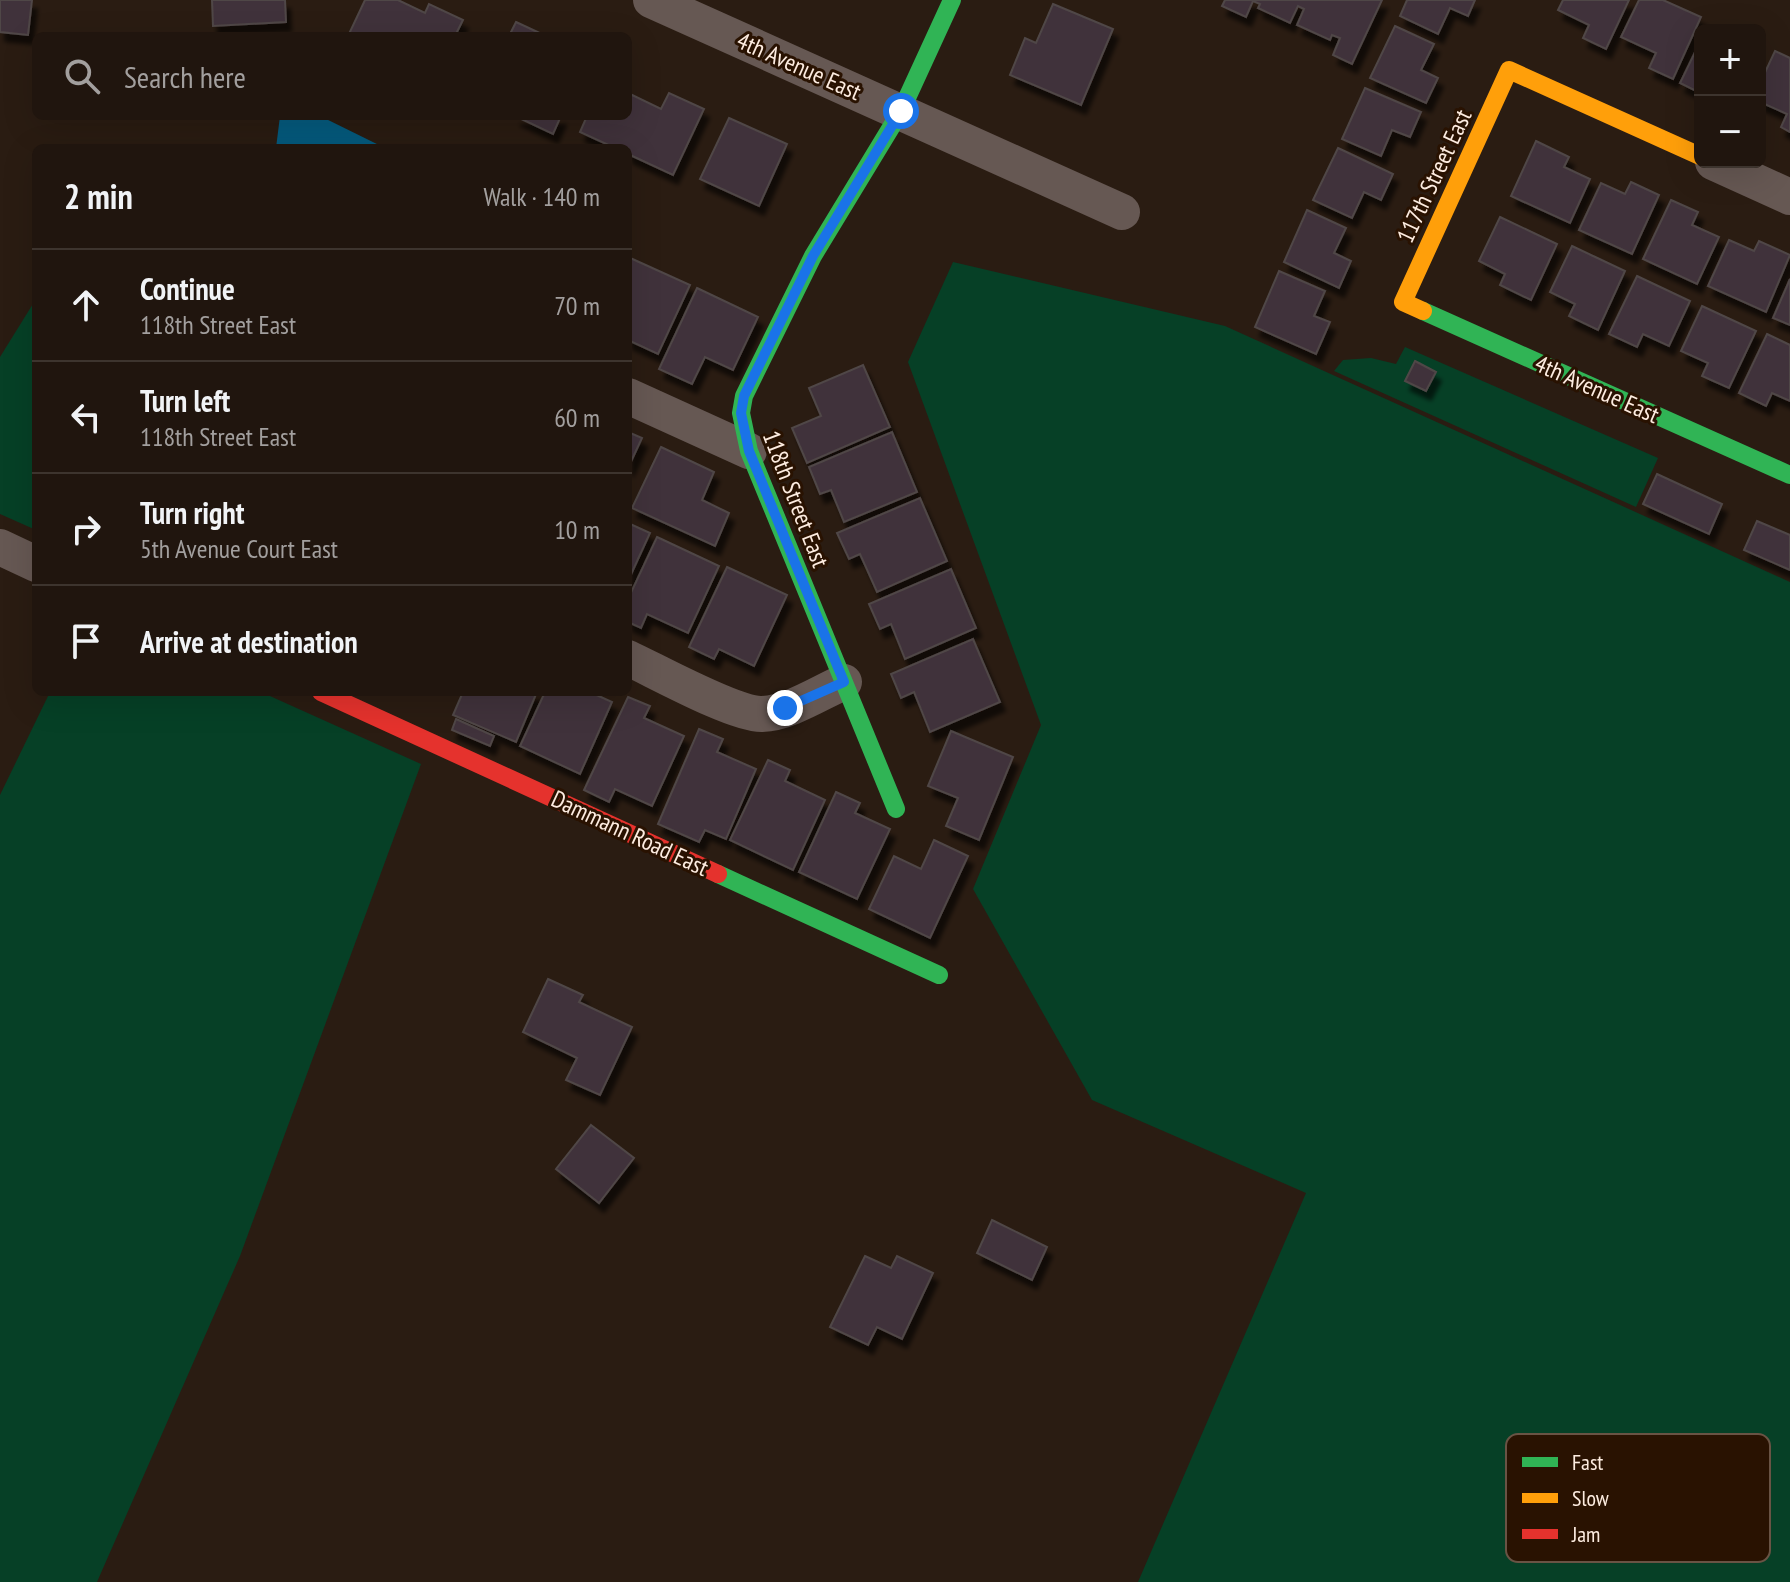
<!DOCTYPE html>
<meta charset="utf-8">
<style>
body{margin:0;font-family:"PT Sans Narrow",sans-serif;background:#281e17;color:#f1f3f6}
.controls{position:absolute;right:24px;top:24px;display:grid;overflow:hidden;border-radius:12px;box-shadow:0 8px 32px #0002}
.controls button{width:72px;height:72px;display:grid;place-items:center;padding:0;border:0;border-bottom:2px solid #3d342e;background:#20150e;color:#f1f3f6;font:40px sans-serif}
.stop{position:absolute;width:24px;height:24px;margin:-18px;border:6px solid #1a73e8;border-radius:50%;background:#fff}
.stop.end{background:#1a73e8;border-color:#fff;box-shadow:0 2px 8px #0008}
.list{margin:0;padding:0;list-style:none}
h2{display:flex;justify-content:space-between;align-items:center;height:104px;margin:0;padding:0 32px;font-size:34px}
h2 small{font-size:26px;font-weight:400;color:#a29f9e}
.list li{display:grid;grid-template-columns:52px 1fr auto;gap:24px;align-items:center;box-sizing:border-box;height:112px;padding:0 32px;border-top:2px solid #3d342e}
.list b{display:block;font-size:30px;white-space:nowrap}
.list p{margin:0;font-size:26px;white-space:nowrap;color:#a29f9e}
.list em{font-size:26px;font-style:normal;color:#a29f9e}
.icon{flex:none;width:44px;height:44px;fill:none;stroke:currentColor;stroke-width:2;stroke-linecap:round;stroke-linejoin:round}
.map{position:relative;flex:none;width:1790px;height:1582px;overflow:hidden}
.search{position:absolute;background:#20150e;box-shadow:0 8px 32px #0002;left:32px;top:32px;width:600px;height:88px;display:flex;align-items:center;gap:20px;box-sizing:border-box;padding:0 28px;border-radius:12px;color:#a29f9e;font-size:30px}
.panel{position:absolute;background:#20150e;box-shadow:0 8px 32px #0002;left:32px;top:144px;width:600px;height:552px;border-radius:12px}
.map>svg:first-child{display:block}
.green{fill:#064026}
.water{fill:#055a7d}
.building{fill:#41333b;stroke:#504747;stroke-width:2;filter:url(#shadow)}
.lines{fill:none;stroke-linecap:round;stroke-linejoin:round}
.street{stroke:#665853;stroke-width:36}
.fast{stroke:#30b455;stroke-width:18}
.slow{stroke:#ff9f0a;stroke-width:18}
.jam{stroke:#e5322d;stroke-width:18}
.route{stroke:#1a73e8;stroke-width:10}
.labels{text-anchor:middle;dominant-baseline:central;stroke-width:6;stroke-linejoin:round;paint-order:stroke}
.street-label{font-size:24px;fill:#fdece0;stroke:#291201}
.key{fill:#291201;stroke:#695344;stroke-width:2}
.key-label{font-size:22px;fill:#fdece0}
</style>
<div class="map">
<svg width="1790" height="1582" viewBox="0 0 1790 1582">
<defs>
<filter id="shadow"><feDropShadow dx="5" dy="9" stdDeviation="2" flood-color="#0009"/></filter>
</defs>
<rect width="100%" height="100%" fill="#2a1c12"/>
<!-- green -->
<g class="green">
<polygon points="953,262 1225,326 1790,582 1790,1582 1138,1582 1306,1193 1092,1100 973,889 1041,725 908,362"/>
<polygon points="36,299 36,530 0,514 0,357"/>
<polygon points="1405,347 1658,458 1636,507 1334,371 1343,360 1371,358 1396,364"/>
<polygon points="50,692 261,692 421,764 240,1256 97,1582 0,1582 0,795"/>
</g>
<!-- water -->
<polygon class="water" points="280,116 320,116 385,148 276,148"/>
<!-- building -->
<g class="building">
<polygon points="0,0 32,0 28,35 0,32"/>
<polygon points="212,0 285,0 286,22 213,26"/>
<polygon points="365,0 398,0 425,13 429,4 463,20 455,36 348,36"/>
<polygon points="1225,0 1382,0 1352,64 1333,55 1340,38 1332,35 1330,40 1297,25 1304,9 1298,6 1290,23 1258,8 1260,4 1253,1 1246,17 1222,6"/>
<polygon points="1407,0 1475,0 1468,16 1450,8 1438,34 1400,16"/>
<polygon points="1563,0 1629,0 1606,49 1583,38 1589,25 1558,10"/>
<polygon points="1639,0 1663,0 1701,17 1673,79 1649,68 1656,53 1621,37"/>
<polygon points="1053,4 1113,29 1081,105 1010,75 1025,38 1036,43"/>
<polygon points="516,22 546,36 509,36"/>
<polygon points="1395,26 1434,44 1421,70 1438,78 1426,103 1370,78"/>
<polygon points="1700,42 1700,93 1680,83"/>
<polygon points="1775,51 1790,58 1790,132 1781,127 1787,114 1760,102 1760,83"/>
<polygon points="1365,88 1421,112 1410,137 1392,130 1381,156 1342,139"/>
<polygon points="628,93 661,109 669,93 704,109 673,175 628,154 628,148 615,148 580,132 587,116 628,116"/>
<polygon points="515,116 561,116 553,134"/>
<polygon points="729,118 787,144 759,206 700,179"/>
<polygon points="1536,141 1569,157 1564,167 1590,179 1570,223 1511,196"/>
<polygon points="1338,148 1393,174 1381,200 1364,192 1352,218 1313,200"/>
<polygon points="1631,182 1659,195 1632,254 1579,230 1601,183 1625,194"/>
<polygon points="1671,200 1698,212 1692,225 1719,237 1697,284 1643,259"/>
<polygon points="1307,210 1346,228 1334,253 1351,261 1339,288 1284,262"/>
<polygon points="1500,217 1557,244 1531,300 1500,285 1505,274 1479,261"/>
<polygon points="1729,240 1754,251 1759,241 1790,255 1766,312 1708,286"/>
<polygon points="1572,246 1625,271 1598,330 1569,316 1575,304 1550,292"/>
<polygon points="628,257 690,285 658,354 628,340"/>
<polygon points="1279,271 1325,291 1314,316 1330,322 1316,354 1255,327"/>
<polygon points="1637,276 1690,301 1669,346 1643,334 1637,347 1609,334"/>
<polygon points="1790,279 1790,325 1773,318"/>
<polygon points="697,288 758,317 733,370 705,357 692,384 659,369"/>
<polygon points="1702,306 1756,331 1729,388 1702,376 1708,363 1681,351"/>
<polygon points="1767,334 1790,345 1790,401 1772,393 1766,406 1739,393"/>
<polygon points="1415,361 1436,372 1426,391 1405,381"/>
<polygon points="863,365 890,427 807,463 792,428 821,416 809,388"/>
<polygon points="628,432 642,438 628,468"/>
<polygon points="892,432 917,492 844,522 831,490 820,494 809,467"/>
<polygon points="661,447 714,472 702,500 729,513 715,546 632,508"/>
<polygon points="1657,474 1722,504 1709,534 1643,504"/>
<polygon points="920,498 947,561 877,592 860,554 849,559 837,533"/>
<polygon points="1757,521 1790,535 1790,570 1744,550"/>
<polygon points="628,523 650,533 628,581"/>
<polygon points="657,537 719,566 688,633 647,614 641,628 628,622 628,599"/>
<polygon points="727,567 787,595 754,666 719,649 714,659 689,647"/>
<polygon points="951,569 976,628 905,659 891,624 880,629 869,604"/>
<polygon points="973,639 1000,702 930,732 914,692 901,698 891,674"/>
<polygon points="463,692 537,692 516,742 453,715"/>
<polygon points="545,692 590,692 612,702 580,774 520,746"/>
<polygon points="628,697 650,706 644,718 684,736 652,806 615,789 609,802 584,790"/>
<polygon points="456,719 494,736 490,746 452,730"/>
<polygon points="699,729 723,739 717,752 756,769 726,839 705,830 699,842 658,824"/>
<polygon points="951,731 1013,757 979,840 946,826 958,798 928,786"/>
<polygon points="768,760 790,770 785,781 825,800 793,870 730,840"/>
<polygon points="836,792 860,803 855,813 890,829 857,899 799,872"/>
<polygon points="934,840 968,856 930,938 869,909 894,856 921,869"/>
<polygon points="548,979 583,995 579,1002 632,1027 600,1095 566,1080 577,1058 523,1032"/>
<polygon points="591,1125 634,1158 599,1203 556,1169"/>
<polygon points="992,1220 1047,1247 1032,1280 977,1253"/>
<polygon points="865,1256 891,1268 897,1256 933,1273 902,1339 877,1327 868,1345 830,1327"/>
</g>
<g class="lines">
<!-- street -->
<g class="street">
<polyline points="651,0 1122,212"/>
<polyline points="1713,162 1790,197"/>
<polyline points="628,396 749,451"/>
<polyline points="0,547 36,564"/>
<path d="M628,658c28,13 107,57 134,56 27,-1 57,-21 82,-32"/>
</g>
<!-- fast -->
<g class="fast">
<polyline points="1423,311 1790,475"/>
<polyline points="896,809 749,451 741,413 744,396 813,256 901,111 952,0"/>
<polyline points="718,874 939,975"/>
</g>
<!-- slow -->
<polyline class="slow" points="1423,311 1403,302 1509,70 1700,156"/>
<!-- jam -->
<polyline class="jam" points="321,692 718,874"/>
</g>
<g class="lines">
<!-- route -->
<polyline class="route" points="785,708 844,682 749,451 741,413 744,396 813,256 901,111"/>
</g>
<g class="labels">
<!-- street labels -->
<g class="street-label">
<text transform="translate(799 66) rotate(24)">4th Avenue East</text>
<text transform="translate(1434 176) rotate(-65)">117th Street East</text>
<text transform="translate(1597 389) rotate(24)">4th Avenue East</text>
<text transform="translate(796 499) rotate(69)">118th Street East</text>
<text transform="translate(630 833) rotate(25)">Dammann Road East</text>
</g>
</g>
<!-- legend -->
<rect x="1506" y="1434" width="264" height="128" rx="12" class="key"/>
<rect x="1522" y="1457" width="36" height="10" fill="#30b455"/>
<rect x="1522" y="1493" width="36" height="10" fill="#ff9f0a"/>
<rect x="1522" y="1529" width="36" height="10" fill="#e5322d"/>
<g class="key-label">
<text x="1572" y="1470">Fast</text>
<text x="1572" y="1506">Slow</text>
<text x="1572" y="1542">Jam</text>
</g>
</svg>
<div class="controls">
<button>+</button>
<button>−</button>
</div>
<div class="stop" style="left:901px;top:111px"></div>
<div class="stop end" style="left:785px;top:708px"></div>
<div class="search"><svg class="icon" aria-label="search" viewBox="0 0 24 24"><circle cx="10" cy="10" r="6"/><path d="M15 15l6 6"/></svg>Search here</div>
<section class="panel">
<h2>2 min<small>Walk · 140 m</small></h2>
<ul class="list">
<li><svg class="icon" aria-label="ahead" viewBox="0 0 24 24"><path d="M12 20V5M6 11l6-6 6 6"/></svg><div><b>Continue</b><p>118th Street East</p></div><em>70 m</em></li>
<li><svg class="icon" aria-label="left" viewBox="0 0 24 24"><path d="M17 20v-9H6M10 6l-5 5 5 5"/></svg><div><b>Turn left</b><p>118th Street East</p></div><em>60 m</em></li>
<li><svg class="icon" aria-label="right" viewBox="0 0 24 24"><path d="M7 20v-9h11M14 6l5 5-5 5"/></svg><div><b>Turn right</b><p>5th Avenue Court East</p></div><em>10 m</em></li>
<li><svg class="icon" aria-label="arrive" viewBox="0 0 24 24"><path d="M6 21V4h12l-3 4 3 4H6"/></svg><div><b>Arrive at destination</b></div></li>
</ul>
</section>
</div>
